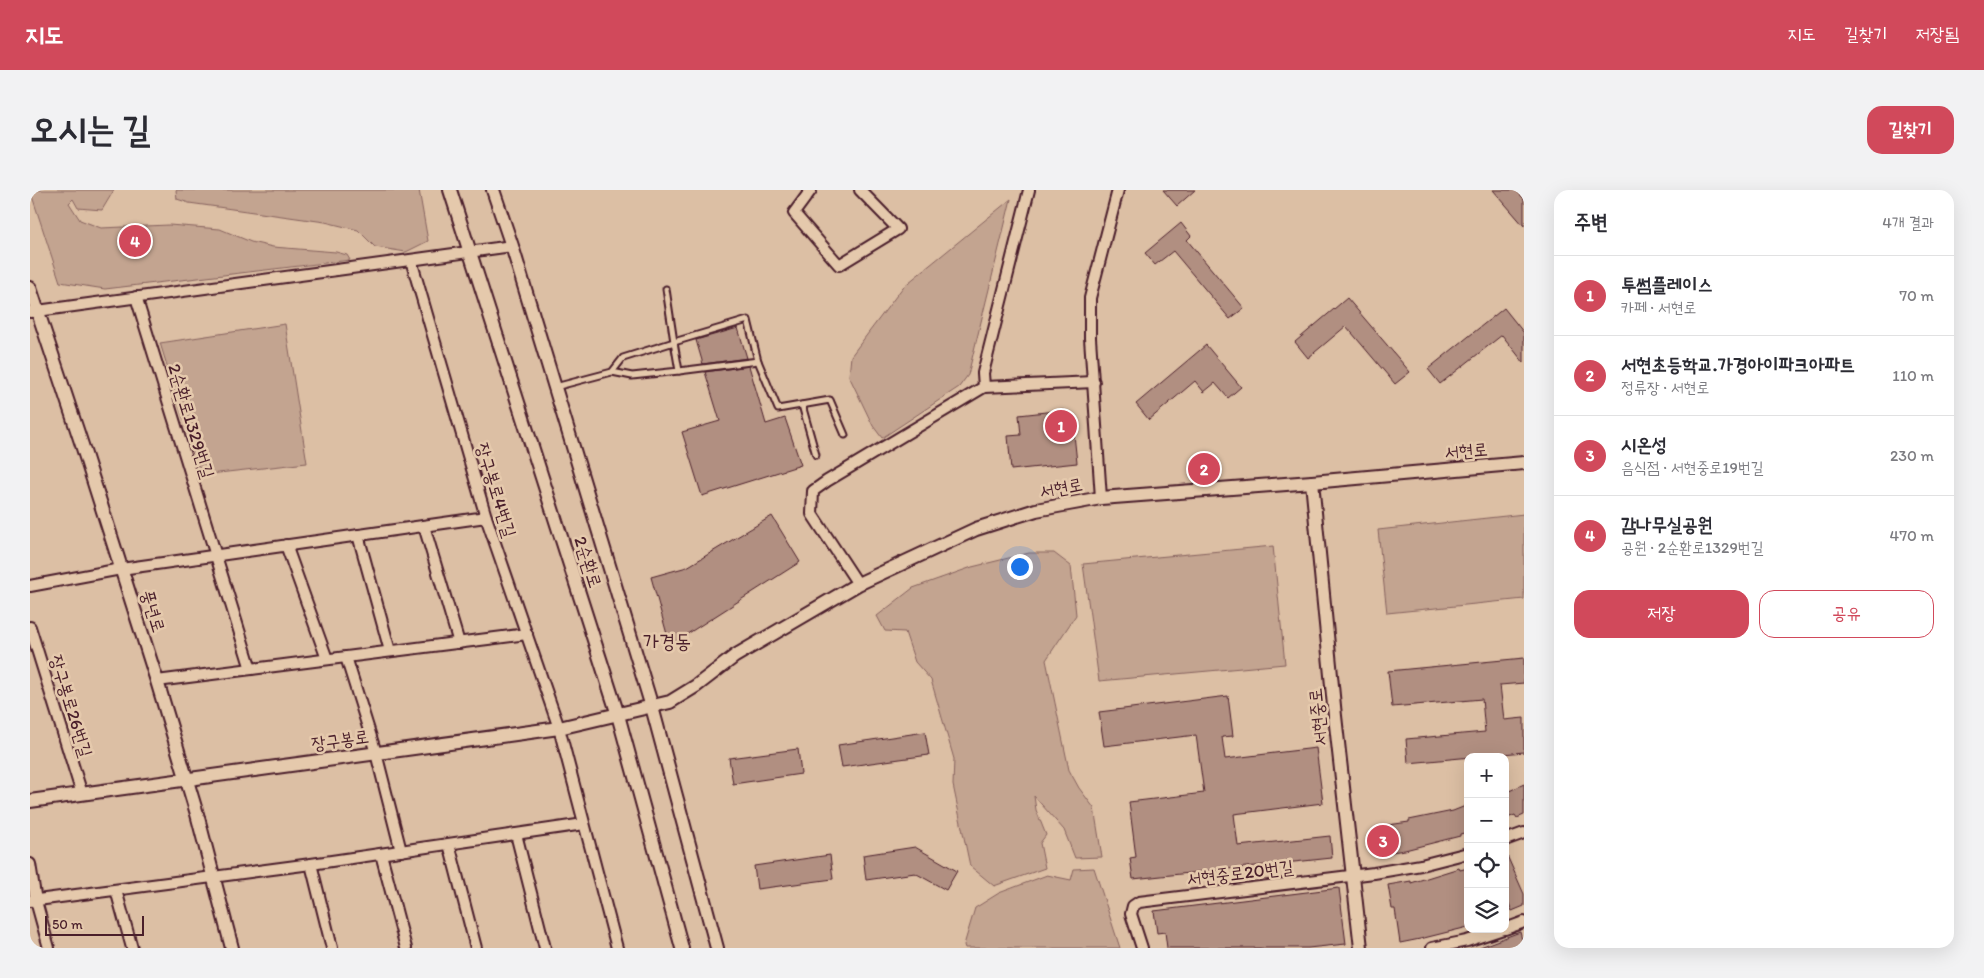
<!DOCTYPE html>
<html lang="ko">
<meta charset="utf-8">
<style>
body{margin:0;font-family:Itim,"Poor Story",sans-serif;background:#f2f2f3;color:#2b2b33}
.controls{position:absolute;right:15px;bottom:15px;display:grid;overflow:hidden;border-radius:10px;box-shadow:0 5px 20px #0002}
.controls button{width:45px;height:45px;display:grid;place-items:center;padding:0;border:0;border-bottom:1px solid #e1e1e2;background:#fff;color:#2b2b33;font:25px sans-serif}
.scale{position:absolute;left:15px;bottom:12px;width:99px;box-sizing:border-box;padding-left:5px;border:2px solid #4a1f2b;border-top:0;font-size:14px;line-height:18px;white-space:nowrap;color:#4a1f2b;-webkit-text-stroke:4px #e5c9ac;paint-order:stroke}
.you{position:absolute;left:989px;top:376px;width:18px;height:18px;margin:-12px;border:4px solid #fff;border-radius:50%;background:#1a73e8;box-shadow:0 0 0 8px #1a73e833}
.badge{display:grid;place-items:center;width:32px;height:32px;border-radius:50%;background:#d1495b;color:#fff;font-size:16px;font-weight:700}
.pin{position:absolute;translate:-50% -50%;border:2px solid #fff;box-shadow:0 1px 5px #0006}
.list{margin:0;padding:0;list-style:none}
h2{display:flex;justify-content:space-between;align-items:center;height:65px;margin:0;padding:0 20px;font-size:21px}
h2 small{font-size:16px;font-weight:400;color:#7c7c81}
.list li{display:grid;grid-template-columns:32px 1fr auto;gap:15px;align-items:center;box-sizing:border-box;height:80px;padding:0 20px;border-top:1px solid #e1e1e2}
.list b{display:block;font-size:19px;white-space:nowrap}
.list p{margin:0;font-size:16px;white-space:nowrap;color:#7c7c81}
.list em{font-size:16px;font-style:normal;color:#7c7c81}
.actions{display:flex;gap:10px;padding:15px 20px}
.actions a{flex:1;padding:11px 0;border:1px solid #d1495b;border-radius:15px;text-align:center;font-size:18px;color:#d1495b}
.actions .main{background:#d1495b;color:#fff}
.icon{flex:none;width:28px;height:28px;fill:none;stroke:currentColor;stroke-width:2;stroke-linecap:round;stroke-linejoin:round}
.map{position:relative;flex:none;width:1494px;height:758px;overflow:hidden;border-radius:15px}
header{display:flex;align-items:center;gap:30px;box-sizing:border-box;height:70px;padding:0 25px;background:#d1495b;color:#fff}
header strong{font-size:24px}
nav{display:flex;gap:28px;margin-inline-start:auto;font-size:18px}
.intro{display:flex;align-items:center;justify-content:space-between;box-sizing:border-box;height:120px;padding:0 30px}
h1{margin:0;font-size:35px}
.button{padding:12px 22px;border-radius:15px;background:#d1495b;color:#fff;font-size:18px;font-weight:700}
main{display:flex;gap:30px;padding:0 30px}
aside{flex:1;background:#fff;border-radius:15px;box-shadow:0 5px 20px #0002}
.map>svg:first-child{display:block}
.green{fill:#c3a490;stroke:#86625e}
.building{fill:#b18f81;stroke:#4a1f2b}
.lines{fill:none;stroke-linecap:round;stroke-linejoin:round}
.service-casing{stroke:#4a1f2b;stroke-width:9}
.minor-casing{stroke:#4a1f2b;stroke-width:14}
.tertiary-casing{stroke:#4a1f2b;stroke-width:16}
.service{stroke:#e5c9ac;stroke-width:5}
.minor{stroke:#e5c9ac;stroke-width:10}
.tertiary{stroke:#e5c9ac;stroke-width:12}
.labels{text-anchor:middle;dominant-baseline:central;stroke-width:5;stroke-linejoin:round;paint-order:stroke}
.street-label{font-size:18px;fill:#4a1f2b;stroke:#e5c9ac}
.quarter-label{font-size:20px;fill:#4a1f2b;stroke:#e5c9ac}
</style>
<header>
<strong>지도</strong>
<nav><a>지도</a><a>길찾기</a><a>저장됨</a></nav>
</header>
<div class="intro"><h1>오시는 길</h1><a class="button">길찾기</a></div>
<main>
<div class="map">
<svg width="1494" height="758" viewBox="0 0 1494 758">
<rect width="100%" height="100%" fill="#dcbfa4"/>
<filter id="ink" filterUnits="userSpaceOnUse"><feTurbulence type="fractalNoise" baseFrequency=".02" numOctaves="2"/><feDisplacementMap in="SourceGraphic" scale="10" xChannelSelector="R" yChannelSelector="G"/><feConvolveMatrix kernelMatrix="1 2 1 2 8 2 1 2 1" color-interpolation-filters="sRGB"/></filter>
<g filter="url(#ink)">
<!-- green -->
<g class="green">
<polygon points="0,0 84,0 72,20 48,18 43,9 39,13 50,30 71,38 139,35 190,39 221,52 243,57 306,62 317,65 320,70 75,99 30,92"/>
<polygon points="146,0 389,0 398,51 376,62 345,57 328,40 295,32 159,13 147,9"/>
<polygon points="981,9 938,185 929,197 852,248 843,236 819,186 821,166 873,97"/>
<polygon points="255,134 277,273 171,285 130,153"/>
<polygon points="1494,324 1494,409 1357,423 1348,340"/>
<polygon points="1243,356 1255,474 1069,491 1053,374"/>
<polygon points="999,363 1024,363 1041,376 1046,425 1016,470 1039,580 1049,598 1064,618 1072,667 1045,668 1034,640 1004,606 1006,620 1016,645 1010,653 1015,678 964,696 940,676 923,595 924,569 901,490 885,472 875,442 855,441 847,426 883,398 942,377"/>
<polygon points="1064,678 1090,758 935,758 934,755 945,718 969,703 1017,685 1041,690 1044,679"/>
</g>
<!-- building -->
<g class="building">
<polygon points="1133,0 1165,0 1147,16"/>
<polygon points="1463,0 1486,0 1494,9 1494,36"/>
<polygon points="1151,33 1161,46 1157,50 1214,118 1200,129 1143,61 1125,75 1115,63"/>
<polygon points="1317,108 1380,182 1365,194 1316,136 1278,168 1265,152"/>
<polygon points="1474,118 1494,143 1494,173 1472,145 1410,194 1398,179"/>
<polygon points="708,138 717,168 673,174 666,150"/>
<polygon points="1176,155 1211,197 1198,208 1185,193 1174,202 1165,191 1119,230 1106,214"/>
<polygon points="719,176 736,234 755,228 771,275 672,306 652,242 690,231 675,182"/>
<polygon points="1034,220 1042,225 1047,273 981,280 978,246 991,245 989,225"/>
<polygon points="742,326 770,372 640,455 621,387 657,377"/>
<polygon points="1494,468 1494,493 1470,495 1474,530 1494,528 1494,562 1378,573 1376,549 1455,542 1452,509 1362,517 1358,481"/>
<polygon points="1198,506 1203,546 1192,547 1195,569 1286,558 1293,613 1204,624 1208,656 1300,646 1302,668 1103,689 1100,668 1106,667 1099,612 1174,603 1166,545 1074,556 1069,522"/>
<polygon points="895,542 899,565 812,577 808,555"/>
<polygon points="768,559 771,584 703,594 699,568"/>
<polygon points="1494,594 1494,625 1487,628 1485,625 1475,629 1475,603"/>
<polygon points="1438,615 1438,642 1430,644 1430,646 1375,660 1355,663 1351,636 1379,632 1379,630 1423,621"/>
<polygon points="885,657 927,681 916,700 885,683 836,690 833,665"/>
<polygon points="1475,661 1494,704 1494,716 1482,721 1475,704"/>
<polygon points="800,665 803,689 727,699 724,676"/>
<polygon points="1429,678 1430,680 1438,678 1438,737 1390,749 1370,753 1365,719 1362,719 1358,695 1381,691 1381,693"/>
<polygon points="1309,698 1316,754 1278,758 1137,758 1135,742 1127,743 1124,721"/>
<polygon points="1490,742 1494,758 1451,758 1450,757"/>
</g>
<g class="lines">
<!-- service casing -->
<g class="service-casing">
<g id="service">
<polyline points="636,99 644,152 718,130 728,171 649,181"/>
<polyline points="728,171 748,219 800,210 815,245"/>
<polyline points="525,197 582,182 602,186 649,181 644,152 593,168 582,182"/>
<polyline points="772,215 786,265"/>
</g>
</g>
<!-- minor casing -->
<g class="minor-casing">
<g id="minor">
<polyline points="781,0 764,23 809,75 868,39 830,0"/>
<polyline points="381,70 456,327 529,538 587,758"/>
<polyline points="106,107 221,479"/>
<polyline points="0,122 482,56"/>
<polyline points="954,197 953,183 999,0"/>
<polyline points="1071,308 1060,148 1060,108 1088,0"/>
<polyline points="394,336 429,453"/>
<polyline points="328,345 360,461"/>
<polyline points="256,355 297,469"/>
<polyline points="828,394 782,324 783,301 797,291 954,197 1064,192"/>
<polyline points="0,396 91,379 456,327"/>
<polyline points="0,437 52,604"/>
<polyline points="316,467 346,563 371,661"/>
<polyline points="127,491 497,444"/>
<polyline points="486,644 515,758"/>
<polyline points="1475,650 1494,643"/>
<polyline points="419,654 446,758"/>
<polyline points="351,664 376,758"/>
<polyline points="0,674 6,711 19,758"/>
<polyline points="281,674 302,758"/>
<polyline points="86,700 102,758"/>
<polyline points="0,711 281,674 554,634"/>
<polyline points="1475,739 1494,732"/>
<polyline points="1112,758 1101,724 1103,716 1109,712 1344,683 1391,675 1438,663"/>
<polyline points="1402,758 1437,751 1473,739"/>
</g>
</g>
<!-- tertiary casing -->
<g class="tertiary-casing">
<g id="tertiary">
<polyline points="420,0 588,525 652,758"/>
<polyline points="463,0 482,56 622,517 687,758"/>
<polyline points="0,98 52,255 127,491 167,624 202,758"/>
<polyline points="1282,292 1305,526 1331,758"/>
<polyline points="0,611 529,538 640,512 666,496 705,466 828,394 946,339 1006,320 1071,308 1282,292 1494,273"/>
</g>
</g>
<!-- service -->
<use href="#service" class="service"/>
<!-- minor -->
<use href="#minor" class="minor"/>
<!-- tertiary -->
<use href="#tertiary" class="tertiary"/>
</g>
</g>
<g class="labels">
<!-- street labels -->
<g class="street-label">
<text transform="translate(161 231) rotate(73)">2순환로1329번길</text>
<text transform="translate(1436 261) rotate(-5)">서현로</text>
<text transform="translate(1031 298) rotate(-11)">서현로</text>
<text transform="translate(466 300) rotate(73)">장구봉로4번길</text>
<text transform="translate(558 372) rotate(72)">2순환로</text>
<text transform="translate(123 421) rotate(73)">풍년로</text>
<text transform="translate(41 516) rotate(73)">장구봉로26번길</text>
<text transform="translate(1288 527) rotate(-96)">서현중로</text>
<text transform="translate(310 550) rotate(-8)">장구봉로</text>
<text transform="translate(1210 683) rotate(-7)">서현중로20번길</text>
</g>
<!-- quarter labels -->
<g class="quarter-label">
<text x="637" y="451">가경동</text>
</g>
</g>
</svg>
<div class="controls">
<button>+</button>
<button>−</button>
<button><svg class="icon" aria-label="locate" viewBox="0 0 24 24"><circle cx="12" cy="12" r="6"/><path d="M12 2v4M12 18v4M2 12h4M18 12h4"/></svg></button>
<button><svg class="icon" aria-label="layers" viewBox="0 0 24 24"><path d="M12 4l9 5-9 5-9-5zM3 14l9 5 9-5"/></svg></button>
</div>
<div class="scale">50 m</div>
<div class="you"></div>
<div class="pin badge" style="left:1031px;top:236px">1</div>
<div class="pin badge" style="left:1174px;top:279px">2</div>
<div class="pin badge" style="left:1353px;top:651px">3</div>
<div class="pin badge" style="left:105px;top:51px">4</div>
</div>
<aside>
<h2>주변<small>4개 결과</small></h2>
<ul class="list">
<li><span class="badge">1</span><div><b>투썸플레이스</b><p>카페 · 서현로</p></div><em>70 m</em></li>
<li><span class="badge">2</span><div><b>서현초등학교.가경아이파크아파트</b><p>정류장 · 서현로</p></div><em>110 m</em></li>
<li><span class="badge">3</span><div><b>시온성</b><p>음식점 · 서현중로19번길</p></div><em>230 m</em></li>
<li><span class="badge">4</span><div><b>감나무실공원</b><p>공원 · 2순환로1329번길</p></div><em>470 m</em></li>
</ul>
<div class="actions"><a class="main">저장</a><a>공유</a></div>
</aside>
</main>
